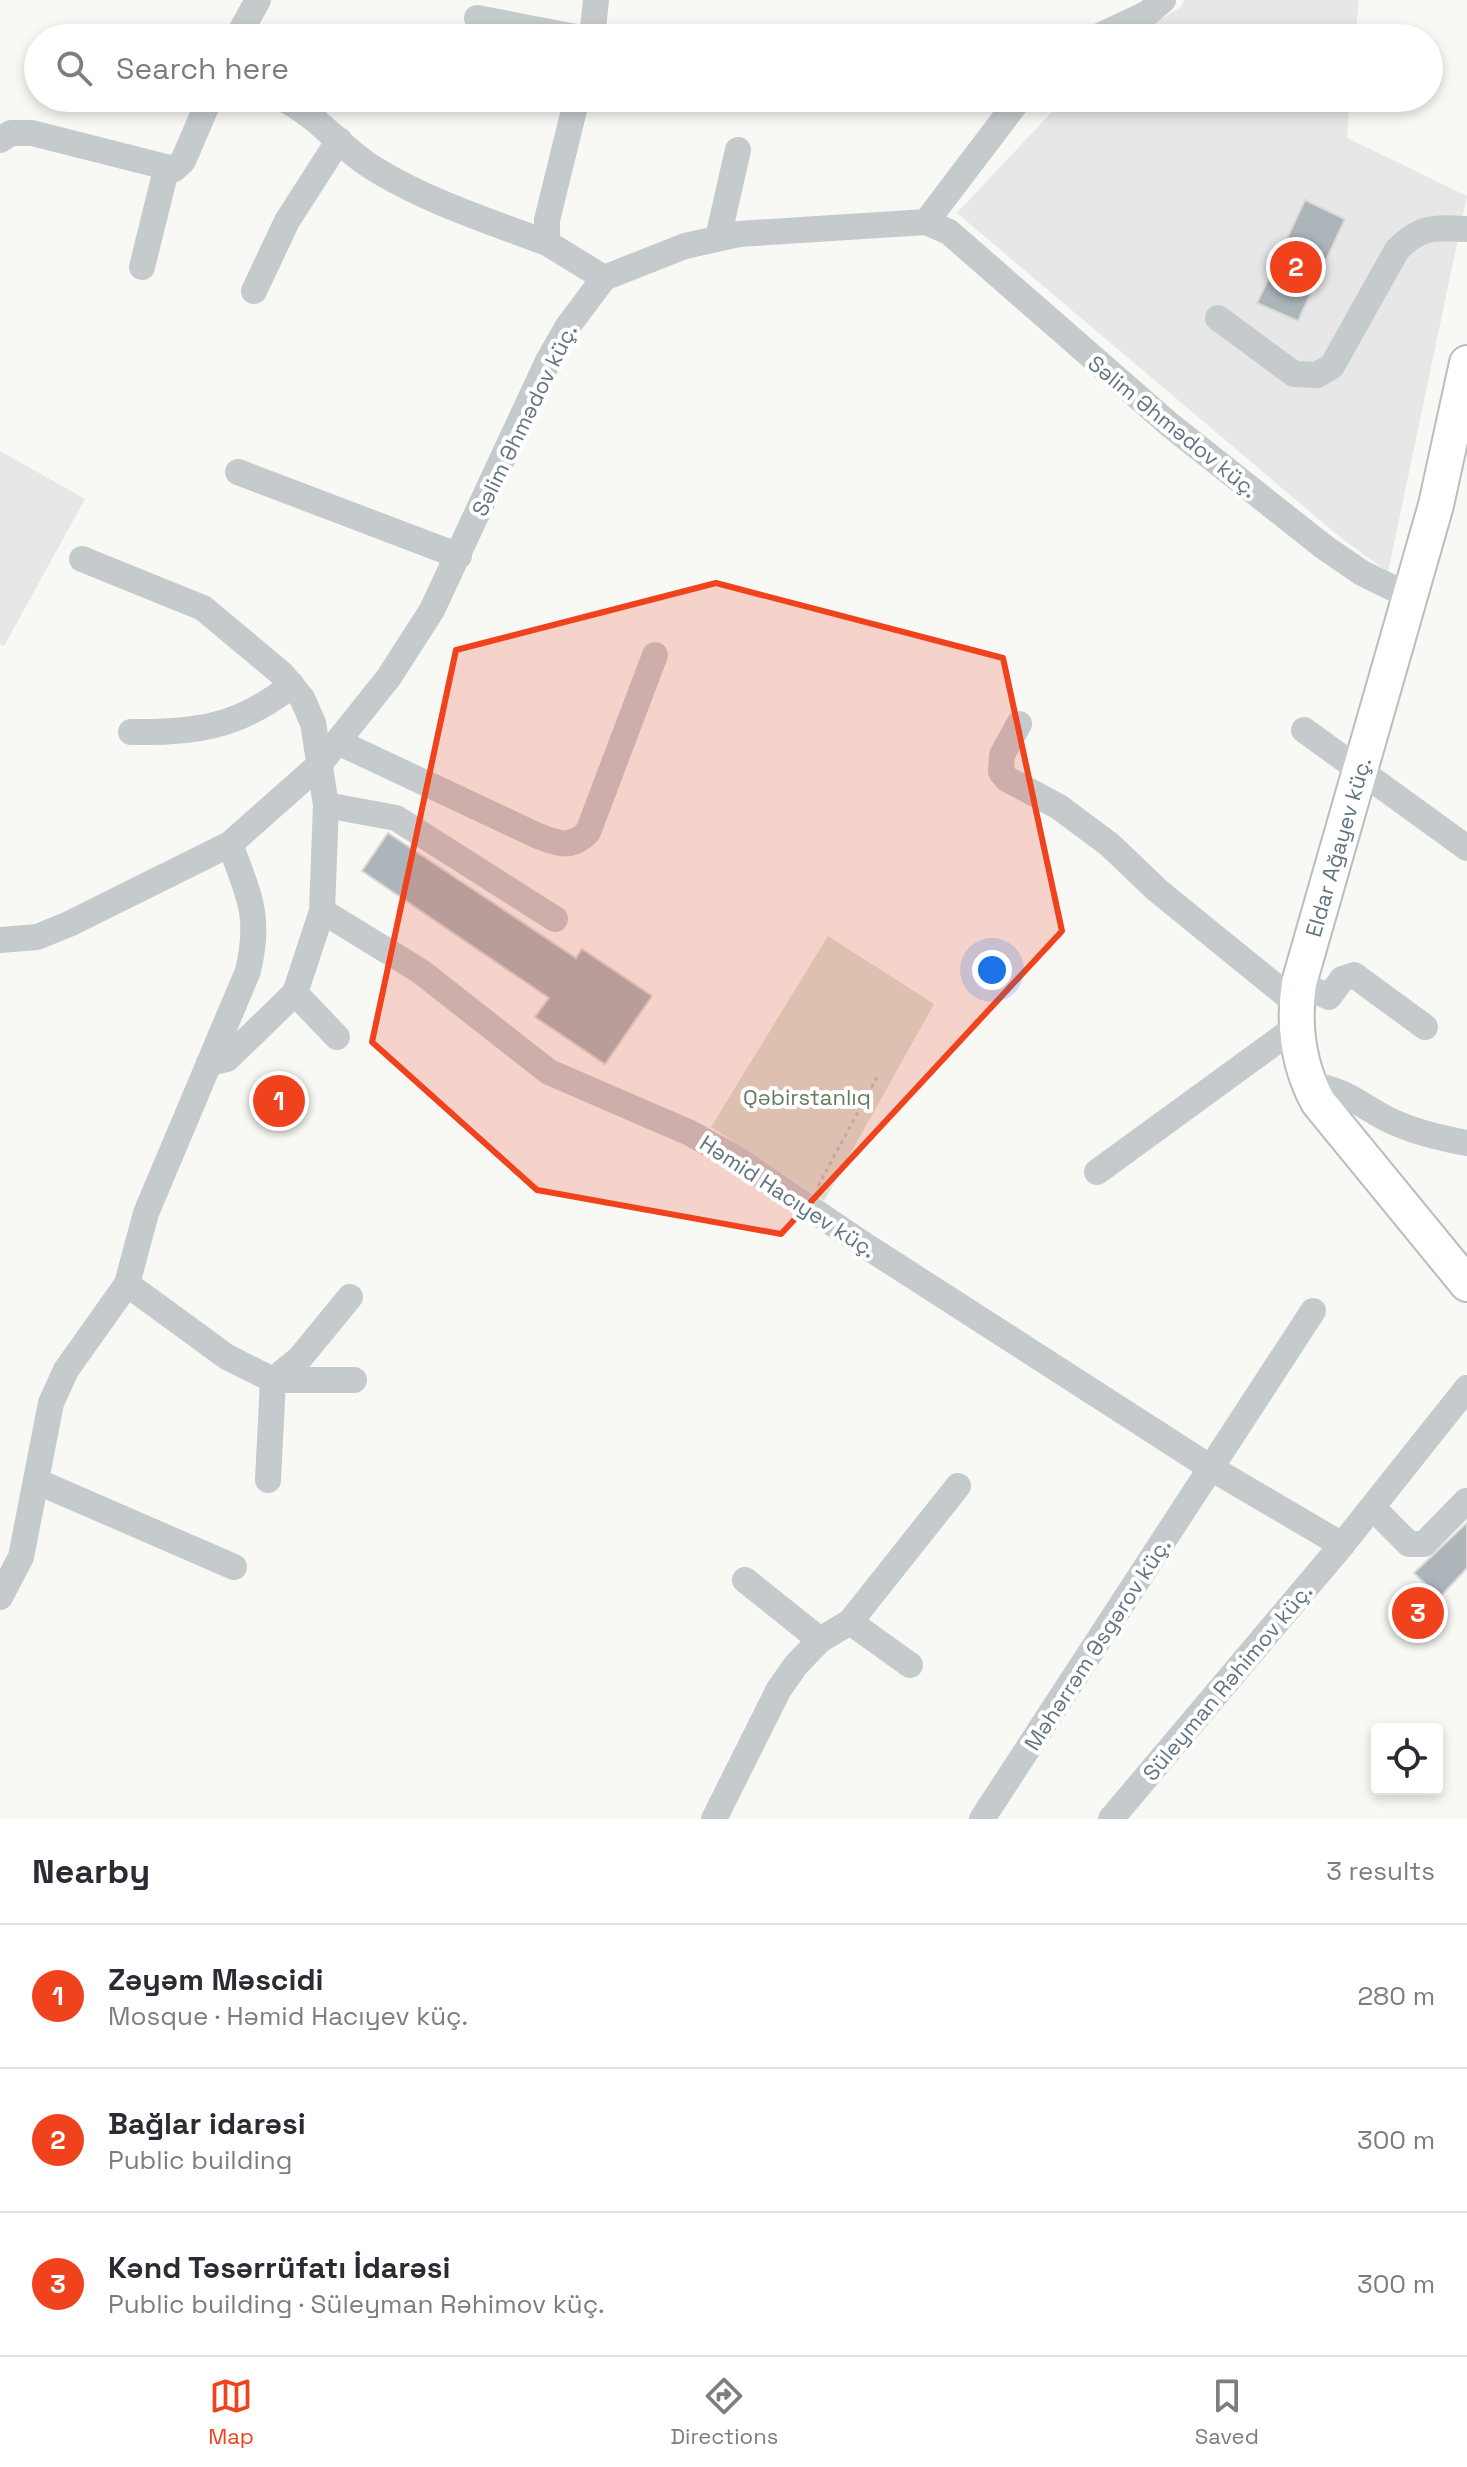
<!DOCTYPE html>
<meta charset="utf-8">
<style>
body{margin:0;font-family:"Space Grotesk",sans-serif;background:#f2f2f3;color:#2b2b33}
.controls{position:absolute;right:24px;bottom:24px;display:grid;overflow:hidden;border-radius:8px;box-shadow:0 4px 12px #0003}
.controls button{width:72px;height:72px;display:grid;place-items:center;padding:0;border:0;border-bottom:2px solid #e1e1e2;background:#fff;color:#2b2b33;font:40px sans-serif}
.you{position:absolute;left:992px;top:970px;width:28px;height:28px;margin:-20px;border:6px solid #fff;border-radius:50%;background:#1a73e8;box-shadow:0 0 0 12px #1a73e833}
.badge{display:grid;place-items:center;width:52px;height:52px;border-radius:50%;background:#f0421d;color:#fff;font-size:26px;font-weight:700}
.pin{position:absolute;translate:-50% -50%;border:4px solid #fff;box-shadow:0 2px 8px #0006}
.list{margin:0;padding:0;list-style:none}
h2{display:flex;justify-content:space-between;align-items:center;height:104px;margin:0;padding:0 32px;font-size:34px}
h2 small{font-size:26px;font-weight:400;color:#7c7c81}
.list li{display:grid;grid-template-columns:52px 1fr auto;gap:24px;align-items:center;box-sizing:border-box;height:144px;padding:0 32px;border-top:2px solid #e1e1e2}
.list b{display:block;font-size:30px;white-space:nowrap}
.list p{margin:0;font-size:26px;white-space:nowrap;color:#7c7c81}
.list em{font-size:26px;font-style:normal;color:#7c7c81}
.icon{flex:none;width:44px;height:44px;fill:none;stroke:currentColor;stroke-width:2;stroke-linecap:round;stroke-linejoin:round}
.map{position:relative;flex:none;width:1467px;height:1819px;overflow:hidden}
.search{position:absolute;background:#fff;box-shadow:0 4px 12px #0003;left:24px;right:24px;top:24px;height:88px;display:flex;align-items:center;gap:20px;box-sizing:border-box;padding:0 28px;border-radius:44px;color:#7c7c81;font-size:30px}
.sheet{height:536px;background:#fff}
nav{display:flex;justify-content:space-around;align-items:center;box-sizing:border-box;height:112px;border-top:2px solid #e1e1e2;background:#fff;font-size:22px;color:#7c7c81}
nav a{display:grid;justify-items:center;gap:4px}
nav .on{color:#f0421d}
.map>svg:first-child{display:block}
.built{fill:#e6e7e6}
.green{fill:#dae0d5}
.building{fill:#acb5ba;stroke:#dad9d7;stroke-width:2}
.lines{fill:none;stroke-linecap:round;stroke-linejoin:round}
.major-casing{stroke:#b8bdc0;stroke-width:38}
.path{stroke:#bec1c3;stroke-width:3;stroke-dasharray:4 4;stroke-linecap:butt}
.minor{stroke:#c5cacd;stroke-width:26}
.major{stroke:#fff;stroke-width:34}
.marked{fill:#f0421d;fill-opacity:0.2;stroke:#f0421d;stroke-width:6;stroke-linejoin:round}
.labels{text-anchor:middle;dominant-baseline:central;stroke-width:8;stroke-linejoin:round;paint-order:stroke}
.street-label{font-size:22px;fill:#617582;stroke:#fff}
.park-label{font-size:22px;fill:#667a60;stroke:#fff}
</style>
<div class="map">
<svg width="1467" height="1819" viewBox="0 0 1467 1819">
<rect width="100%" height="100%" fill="#f8f8f5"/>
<!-- built -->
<g class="built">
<polygon points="1184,0 1359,0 1355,38 1129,38 1181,7"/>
<polygon points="1065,98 1350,98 1347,138 1467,196 1388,572 1341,538 957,213"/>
<polygon points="0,451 85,499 4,646 0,644"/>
</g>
<!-- green -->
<polygon class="green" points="828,936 934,1004 824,1201 711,1127"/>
<!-- building -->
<g class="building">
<polygon points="1305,200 1345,219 1298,321 1257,303"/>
<polygon points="388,833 576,958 582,949 652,996 605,1064 535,1017 549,998 362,871"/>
<polygon points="1467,1523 1467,1568 1440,1597 1414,1573"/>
</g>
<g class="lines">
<!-- major casing -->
<g class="major-casing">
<path id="major" d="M1467,363l-31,142 -137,478c-6,42 -1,82 19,119l149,182"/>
</g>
<!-- path -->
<polyline class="path" points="818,1186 877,1077"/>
<!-- minor -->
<g class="minor">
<polyline points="477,18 581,38"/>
<polyline points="237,38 258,0"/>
<polyline points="592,38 596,0"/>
<polyline points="1095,38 1148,13 1163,0"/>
<path d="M281,98c38,18 58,49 92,70 53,33 115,53 174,75"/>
<polyline points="577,98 547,220 547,243 604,278"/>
<polyline points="0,140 11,133 32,133 174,169 183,161 210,98"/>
<polyline points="926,222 1020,98"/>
<polyline points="718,238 738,150"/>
<polyline points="142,267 166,170"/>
<polyline points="254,291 287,221 339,140"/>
<path d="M1218,318l76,56 23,1 15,-9 65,-116c24,-25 37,-22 70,-21"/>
<polyline points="238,472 459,556"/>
<polyline points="82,559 203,608 282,674 302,698 313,723 326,805 322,911 295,993 227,1059 209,1063"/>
<polyline points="1019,724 1002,755 1001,772 1007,779 1059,807 1110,845 1157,890 1296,1003"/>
<polyline points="1304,730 1467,848"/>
<path d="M131,732c65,1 108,-5 161,-47"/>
<path d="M338,742l200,94c21,8 33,13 50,-4l67,-177"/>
<polyline points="326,805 396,818 555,919"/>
<polyline points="322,911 420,971 549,1072 690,1133 737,1159 863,1244 1211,1468 1342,1545"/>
<polyline points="0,940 37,937 69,924 230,844 318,766 389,677 432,610 548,361 568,326 604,278 685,246 739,234 926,222 949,232 1170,425 1324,547 1362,573 1411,597"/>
<polyline points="1299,983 1329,997 1342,979 1354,975 1425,1027"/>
<polyline points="295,993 337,1037"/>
<path d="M1309,1085c36,4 49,19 80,35 25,12 50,18 78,23"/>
<polyline points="1097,1172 1296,1027"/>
<polyline points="127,1284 227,1357 273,1380 354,1380"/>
<polyline points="268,1480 273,1380 300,1358 350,1297"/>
<polyline points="36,1481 234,1567"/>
<polyline points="1373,1508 1409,1544 1424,1544 1466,1501"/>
<polyline points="745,1580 820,1640"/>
<path d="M0,1597l21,-40 30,-154 15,-33 61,-86 19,-71 102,-242c13,-56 1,-75 -18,-127"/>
<polyline points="850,1622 910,1665"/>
<polyline points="714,1819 779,1689 796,1665 820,1640 850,1622 958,1486"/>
<polyline points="982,1819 1313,1311"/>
<polyline points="1111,1819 1342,1545 1467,1388"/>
</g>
<!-- major -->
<use href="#major" class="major"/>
</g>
<!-- marked area -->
<path class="marked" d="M716,583l287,75 59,273 -281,303 -244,-44 -165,-148 84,-392z"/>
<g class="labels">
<!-- street labels -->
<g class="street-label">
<text transform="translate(524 420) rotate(-64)">Səlim Əhmədov küç.</text>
<text transform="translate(1173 426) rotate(39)">Səlim Əhmədov küç.</text>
<text transform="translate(1338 847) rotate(-74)">Eldar Ağayev küç.</text>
<text transform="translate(788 1196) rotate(33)">Həmid Hacıyev küç.</text>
<text transform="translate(1097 1644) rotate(-57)">Məhərrəm Əsgərov küç.</text>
<text transform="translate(1227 1682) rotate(-50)">Süleyman Rəhimov küç.</text>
</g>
<!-- park labels -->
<g class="park-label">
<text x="807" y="1097">Qəbirstanlıq</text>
</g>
</g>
</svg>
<div class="controls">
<button><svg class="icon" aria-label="locate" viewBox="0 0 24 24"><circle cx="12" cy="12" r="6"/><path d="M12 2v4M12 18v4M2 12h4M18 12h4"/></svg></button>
</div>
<div class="you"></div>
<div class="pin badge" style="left:279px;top:1101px">1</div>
<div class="pin badge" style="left:1296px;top:267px">2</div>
<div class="pin badge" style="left:1418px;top:1613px">3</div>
<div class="search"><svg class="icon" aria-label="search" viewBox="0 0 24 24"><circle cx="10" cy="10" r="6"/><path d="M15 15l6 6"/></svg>Search here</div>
</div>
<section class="sheet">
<h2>Nearby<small>3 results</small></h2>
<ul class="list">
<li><span class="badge">1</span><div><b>Zəyəm Məscidi</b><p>Mosque · Həmid Hacıyev küç.</p></div><em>280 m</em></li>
<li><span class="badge">2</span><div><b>Bağlar idarəsi</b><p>Public building</p></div><em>300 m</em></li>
<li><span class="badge">3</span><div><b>Kənd Təsərrüfatı İdarəsi</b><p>Public building · Süleyman Rəhimov küç.</p></div><em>300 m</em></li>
</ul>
</section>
<nav>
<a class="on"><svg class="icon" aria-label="map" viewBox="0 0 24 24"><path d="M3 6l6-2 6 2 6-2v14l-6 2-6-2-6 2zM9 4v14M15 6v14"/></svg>Map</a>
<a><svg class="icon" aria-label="directions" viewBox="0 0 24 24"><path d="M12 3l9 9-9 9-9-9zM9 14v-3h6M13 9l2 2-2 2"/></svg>Directions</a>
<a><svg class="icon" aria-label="saved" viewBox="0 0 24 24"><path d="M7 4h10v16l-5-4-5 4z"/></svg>Saved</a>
</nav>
